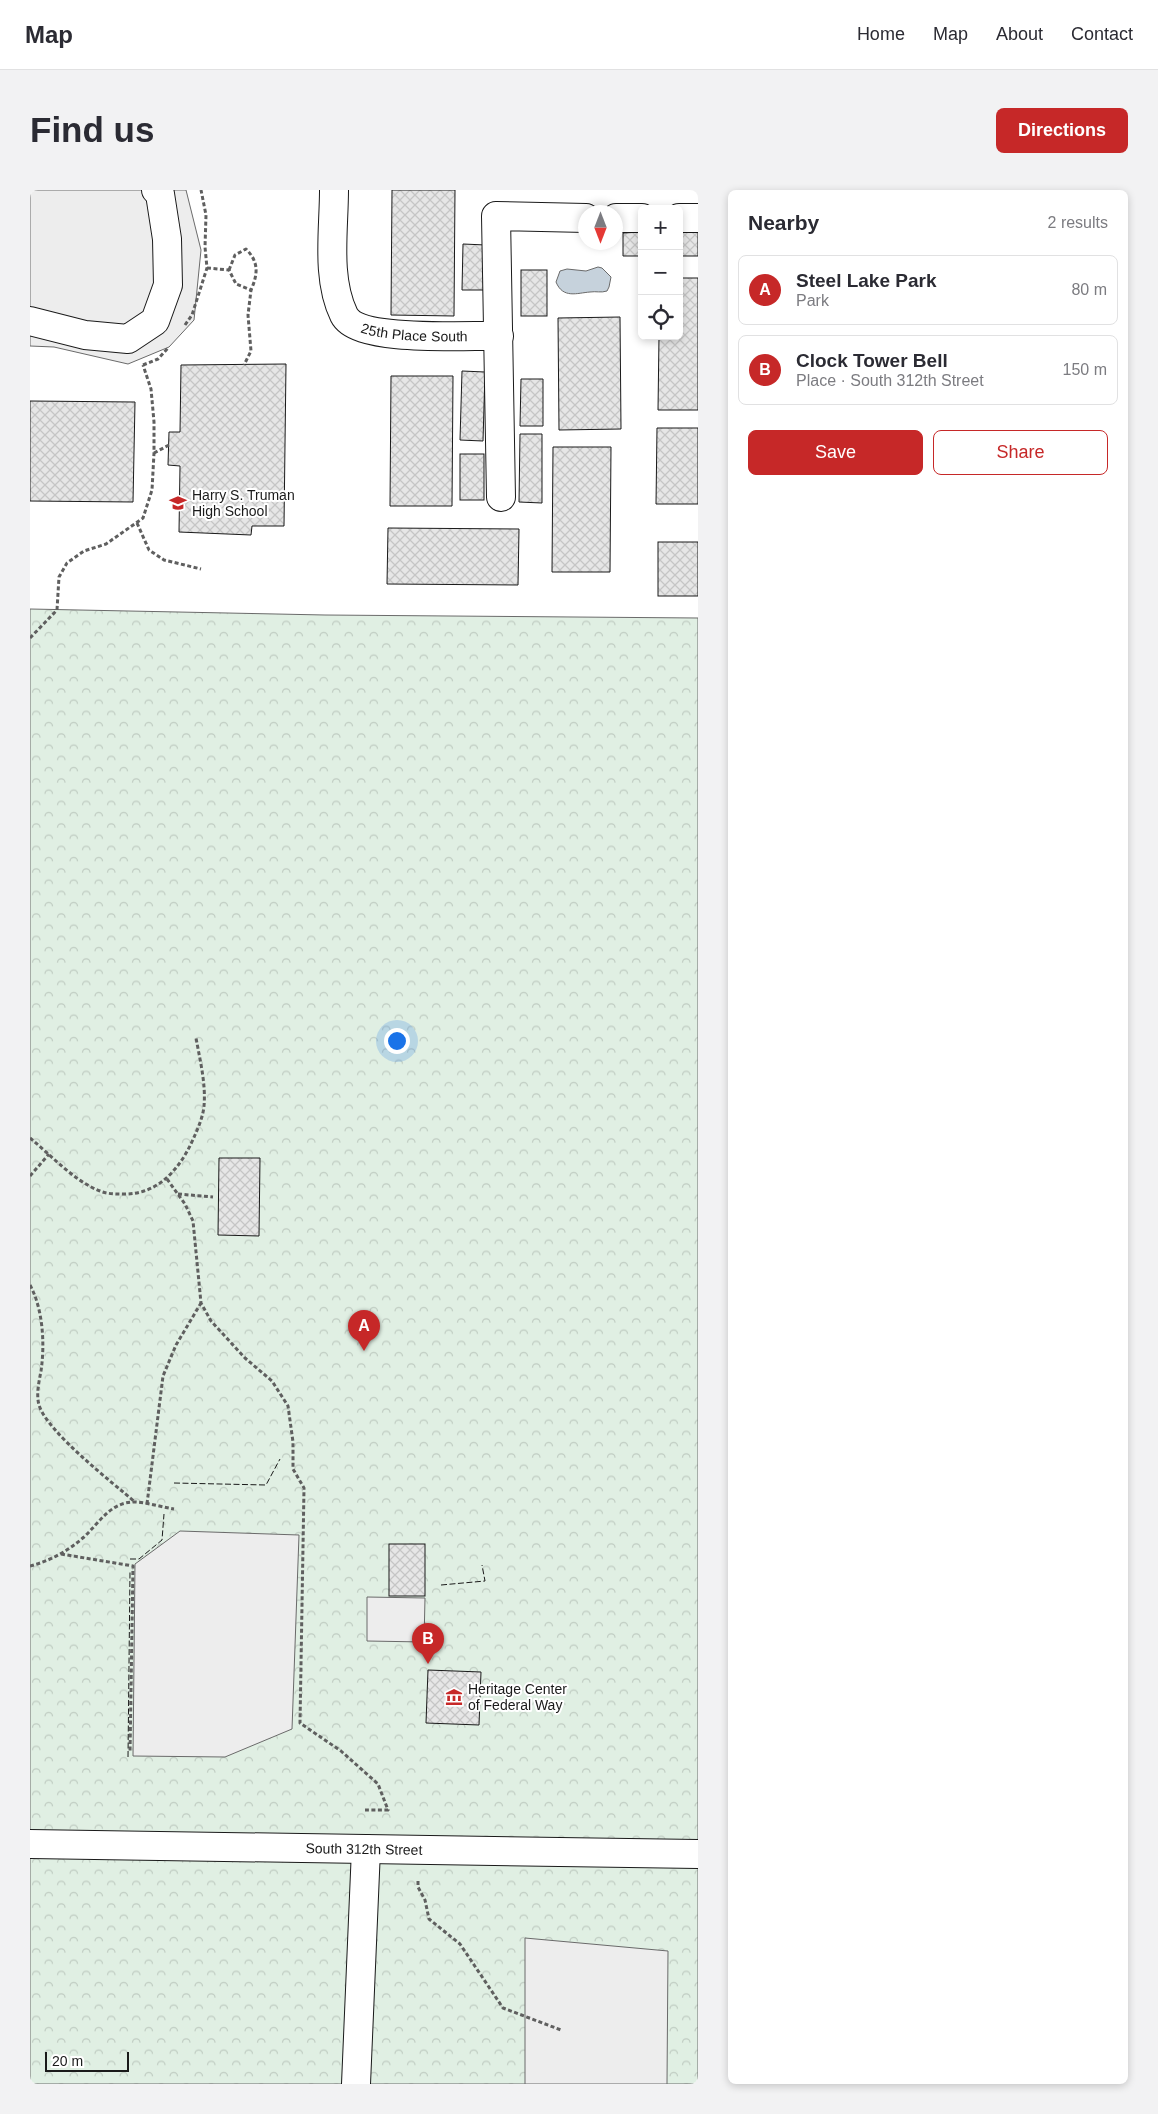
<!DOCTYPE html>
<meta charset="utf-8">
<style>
body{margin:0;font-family:Helvetica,sans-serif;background:#f2f2f3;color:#2b2b33}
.controls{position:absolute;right:15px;top:15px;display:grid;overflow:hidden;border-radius:8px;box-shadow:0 2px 8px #0003}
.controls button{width:45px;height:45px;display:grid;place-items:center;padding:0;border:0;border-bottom:1px solid #e1e1e2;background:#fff;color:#2b2b33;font:25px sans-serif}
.compass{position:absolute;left:548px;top:15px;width:45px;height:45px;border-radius:50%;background:#fff;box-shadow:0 2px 8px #0003;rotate:180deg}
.scale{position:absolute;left:15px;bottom:12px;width:84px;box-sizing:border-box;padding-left:5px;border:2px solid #1a1a1a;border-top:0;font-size:14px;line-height:18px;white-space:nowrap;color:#1a1a1a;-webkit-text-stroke:4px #fff;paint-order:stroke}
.you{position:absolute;left:366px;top:850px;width:18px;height:18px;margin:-12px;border:4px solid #fff;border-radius:50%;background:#1a73e8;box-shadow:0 0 0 8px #1a73e833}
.badge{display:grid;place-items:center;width:32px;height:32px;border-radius:50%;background:#c62828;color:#fff;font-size:16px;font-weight:700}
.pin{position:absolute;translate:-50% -41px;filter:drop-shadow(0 1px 2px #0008)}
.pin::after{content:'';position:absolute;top:26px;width:18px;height:15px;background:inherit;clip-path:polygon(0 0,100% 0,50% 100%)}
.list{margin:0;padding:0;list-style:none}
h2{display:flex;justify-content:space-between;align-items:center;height:65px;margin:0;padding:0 20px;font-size:21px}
h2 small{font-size:16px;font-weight:400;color:#7c7c81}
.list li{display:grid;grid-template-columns:32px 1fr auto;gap:15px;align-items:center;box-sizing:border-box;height:70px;margin:0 10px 10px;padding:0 10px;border:1px solid #e1e1e2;border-radius:8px}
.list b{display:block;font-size:19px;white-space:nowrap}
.list p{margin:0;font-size:16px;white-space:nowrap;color:#7c7c81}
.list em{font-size:16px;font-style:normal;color:#7c7c81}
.actions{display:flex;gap:10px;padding:15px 20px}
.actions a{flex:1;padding:11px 0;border:1px solid #c62828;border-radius:8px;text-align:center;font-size:18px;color:#c62828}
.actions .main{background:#c62828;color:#fff}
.icon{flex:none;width:28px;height:28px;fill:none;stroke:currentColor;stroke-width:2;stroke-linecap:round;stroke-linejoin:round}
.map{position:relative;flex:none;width:668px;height:1894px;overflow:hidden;border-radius:8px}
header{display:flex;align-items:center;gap:30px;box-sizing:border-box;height:70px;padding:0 25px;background:#fff;border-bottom:1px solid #e1e1e2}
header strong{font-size:24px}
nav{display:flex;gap:28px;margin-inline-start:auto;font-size:18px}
.intro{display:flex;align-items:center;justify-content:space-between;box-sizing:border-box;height:120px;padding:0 30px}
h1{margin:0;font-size:35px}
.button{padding:12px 22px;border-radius:8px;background:#c62828;color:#fff;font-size:18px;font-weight:700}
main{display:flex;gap:30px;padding:0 30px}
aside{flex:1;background:#fff;border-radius:8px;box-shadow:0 2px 8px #0003}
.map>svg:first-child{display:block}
.park{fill:url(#park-crowns);stroke:#6a6a6a}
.parking{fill:#ededed;stroke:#6a6a6a}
.water{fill:#c6d2dc;stroke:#6a6a6a}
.building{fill:url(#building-cross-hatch);stroke:#1a1a1a}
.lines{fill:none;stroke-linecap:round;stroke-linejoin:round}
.minor-casing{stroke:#1a1a1a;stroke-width:30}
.path{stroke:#5f5f5f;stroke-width:3;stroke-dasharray:4 2.5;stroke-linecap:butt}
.minor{stroke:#fff;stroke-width:28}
.fence{stroke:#1a1a1a;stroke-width:1;stroke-dasharray:6 2.5;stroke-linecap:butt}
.labels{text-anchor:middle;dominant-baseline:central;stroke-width:4;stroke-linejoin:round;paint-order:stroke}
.street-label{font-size:14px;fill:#1a1a1a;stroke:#fff}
.poi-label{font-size:14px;fill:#1a1a1a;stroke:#fff;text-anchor:start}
</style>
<header>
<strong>Map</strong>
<nav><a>Home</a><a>Map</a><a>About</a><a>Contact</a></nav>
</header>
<div class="intro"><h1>Find us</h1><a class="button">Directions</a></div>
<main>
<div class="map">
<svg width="668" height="1894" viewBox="0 0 668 1894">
<defs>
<pattern id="park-crowns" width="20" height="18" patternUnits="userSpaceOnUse" patternTransform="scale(1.25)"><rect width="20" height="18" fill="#e0efe3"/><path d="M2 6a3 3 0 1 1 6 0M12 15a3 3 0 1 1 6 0" fill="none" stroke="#c0ccc2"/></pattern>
<pattern id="building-cross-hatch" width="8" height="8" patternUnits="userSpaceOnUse" patternTransform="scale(1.25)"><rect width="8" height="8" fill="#e6e6e6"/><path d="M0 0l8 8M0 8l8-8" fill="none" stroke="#c5c5c5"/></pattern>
</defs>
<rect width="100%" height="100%" fill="#fff"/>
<!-- park -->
<polygon class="park" points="0,419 295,425 668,428 668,1894 0,1894"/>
<!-- parking -->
<g class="parking">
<polygon points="0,0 156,0 171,60 164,130 139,157 98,174 24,157 0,156"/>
<polygon points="150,1341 269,1345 262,1539 195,1567 103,1566 105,1374"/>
<polygon points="337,1407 395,1408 394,1452 337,1451"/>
<polygon points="495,1748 638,1761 637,1894 495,1894"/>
</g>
<!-- water -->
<path class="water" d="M568,77l4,1 9,9 -2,10 -2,4c-6,2 -11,0 -17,1 -13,1 -27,7 -34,-10l4,-11 7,-2 19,2z"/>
<!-- building -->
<g class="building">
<polygon points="362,0 425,0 424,126 361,125"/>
<polygon points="612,42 612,66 593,66 593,43"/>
<rect x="649" y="42" width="19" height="24"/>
<polygon points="433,54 456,55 455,100 432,100"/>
<rect x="491" y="80" width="26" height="46"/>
<polygon points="649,88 668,88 668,220 628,220 629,146 649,146"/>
<polygon points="590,127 591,239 529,240 528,128"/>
<polygon points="256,174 254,336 222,336 221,345 149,342 150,276 138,275 139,242 150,242 151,175"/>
<polygon points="432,181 455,182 453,251 430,250"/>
<polygon points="361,186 423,186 422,316 360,316"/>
<polygon points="491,189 513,189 513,236 490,236"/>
<polygon points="0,211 105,212 103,312 0,311"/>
<polygon points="627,238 668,238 668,314 626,314"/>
<polygon points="490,244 512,244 512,313 489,312"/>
<polygon points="523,257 581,257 580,382 522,382"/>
<rect x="430" y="264" width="24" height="46"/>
<polygon points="358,338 489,339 488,395 357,394"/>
<rect x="628" y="352" width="40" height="54"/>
<polygon points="189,968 230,968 229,1046 188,1045"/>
<rect x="359" y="1354" width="36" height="52"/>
<polygon points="398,1480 451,1482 449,1535 396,1533"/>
</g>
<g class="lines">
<!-- minor casing -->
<g class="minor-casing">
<g id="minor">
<path id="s1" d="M304,0c0,40 -8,88 10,125 14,28 125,20 155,21"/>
<polyline points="586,28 612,28"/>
<polyline points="649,28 668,28"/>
<polyline points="0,131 55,145 98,149 125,131 138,95 137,49 130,4 126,0"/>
<polyline points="471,307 466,26 556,28"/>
<path id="s2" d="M0,1654l668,10"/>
<polyline points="326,1894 336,1659"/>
</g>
</g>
<!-- path -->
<g class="path">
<polyline points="177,78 199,80 206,94 221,100 218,125 221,161 214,175"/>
<path d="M199,80l6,-15 11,-6c13,13 12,25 5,41"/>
<polyline points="155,135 162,125 177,78 175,57 176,25 171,0"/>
<polyline points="113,175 128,169 138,158"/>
<polyline points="124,263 139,255"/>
<polyline points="107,333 119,360 134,370 171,379"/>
<polyline points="0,448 27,420 29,387 37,373 54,361 76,354 113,328 122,300 124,263 124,232 121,199 113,175"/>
<path d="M0,948c22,18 44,43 70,53 7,3 15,3 23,3 37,1 59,-28 72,-59 4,-9 8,-19 9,-29 2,-22 -4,-46 -8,-68"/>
<polyline points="0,986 19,964"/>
<polyline points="137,989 155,1014 163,1031 171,1113 181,1131 215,1168 242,1191 258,1216 263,1252 263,1279 274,1298 270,1533 311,1561 348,1594 358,1620 335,1620"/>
<polyline points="148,1004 183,1007"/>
<path d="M0,1095c13,24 15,59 11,86 -2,11 -5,23 -2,34 8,27 74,78 96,97"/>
<polyline points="117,1314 133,1186 146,1155 171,1113"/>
<polyline points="31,1364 103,1376 100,1563"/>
<path d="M0,1376c20,-5 38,-15 54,-29 16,-15 27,-36 52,-35 13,1 26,5 38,7"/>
<polyline points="388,1691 388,1697 395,1710 399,1729 430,1754 473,1818 531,1840"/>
</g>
<!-- minor -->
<use href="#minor" class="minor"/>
<!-- fence -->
<g class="fence">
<polyline points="144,1293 236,1295 250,1269"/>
<polyline points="100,1369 109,1369 132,1350 134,1324"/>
<polyline points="411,1395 455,1391 452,1375"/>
<polyline points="98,1567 100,1382"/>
</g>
</g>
<!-- icons -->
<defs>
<g id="school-bare" transform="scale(1.35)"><path d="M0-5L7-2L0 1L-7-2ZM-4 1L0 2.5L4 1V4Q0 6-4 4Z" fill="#c62828" stroke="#fff" stroke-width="2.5" paint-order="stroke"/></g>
<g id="museum-bare" transform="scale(1.35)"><path d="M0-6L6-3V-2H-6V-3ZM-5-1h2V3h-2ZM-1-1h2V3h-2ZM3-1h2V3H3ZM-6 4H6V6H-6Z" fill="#c62828" stroke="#fff" stroke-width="2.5" paint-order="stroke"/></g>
</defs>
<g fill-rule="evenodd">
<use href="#school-bare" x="148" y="313"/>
<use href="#museum-bare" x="424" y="1507"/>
</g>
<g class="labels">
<!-- street labels -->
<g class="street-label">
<text stroke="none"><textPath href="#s1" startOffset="202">25th Place South</textPath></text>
<text stroke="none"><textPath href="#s2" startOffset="334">South 312th Street</textPath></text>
</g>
<!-- poi labels -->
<g class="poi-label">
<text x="162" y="305">Harry S. Truman<tspan x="162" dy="16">High School</tspan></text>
<text x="438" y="1499">Heritage Center<tspan x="438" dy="16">of Federal Way</tspan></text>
</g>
</g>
</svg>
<div class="controls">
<button>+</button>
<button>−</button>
<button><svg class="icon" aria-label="locate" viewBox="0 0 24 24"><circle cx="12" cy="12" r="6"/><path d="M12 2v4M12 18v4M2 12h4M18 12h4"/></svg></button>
</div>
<svg class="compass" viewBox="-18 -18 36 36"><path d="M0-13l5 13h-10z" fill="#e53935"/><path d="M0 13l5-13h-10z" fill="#7c7c81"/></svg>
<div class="scale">20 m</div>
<div class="you"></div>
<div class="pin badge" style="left:334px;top:1161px">A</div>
<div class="pin badge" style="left:398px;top:1474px">B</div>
</div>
<aside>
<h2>Nearby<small>2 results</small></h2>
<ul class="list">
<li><span class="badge">A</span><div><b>Steel Lake Park</b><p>Park</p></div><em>80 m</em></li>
<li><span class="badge">B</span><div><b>Clock Tower Bell</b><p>Place · South 312th Street</p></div><em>150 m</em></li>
</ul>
<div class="actions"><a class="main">Save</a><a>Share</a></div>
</aside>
</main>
